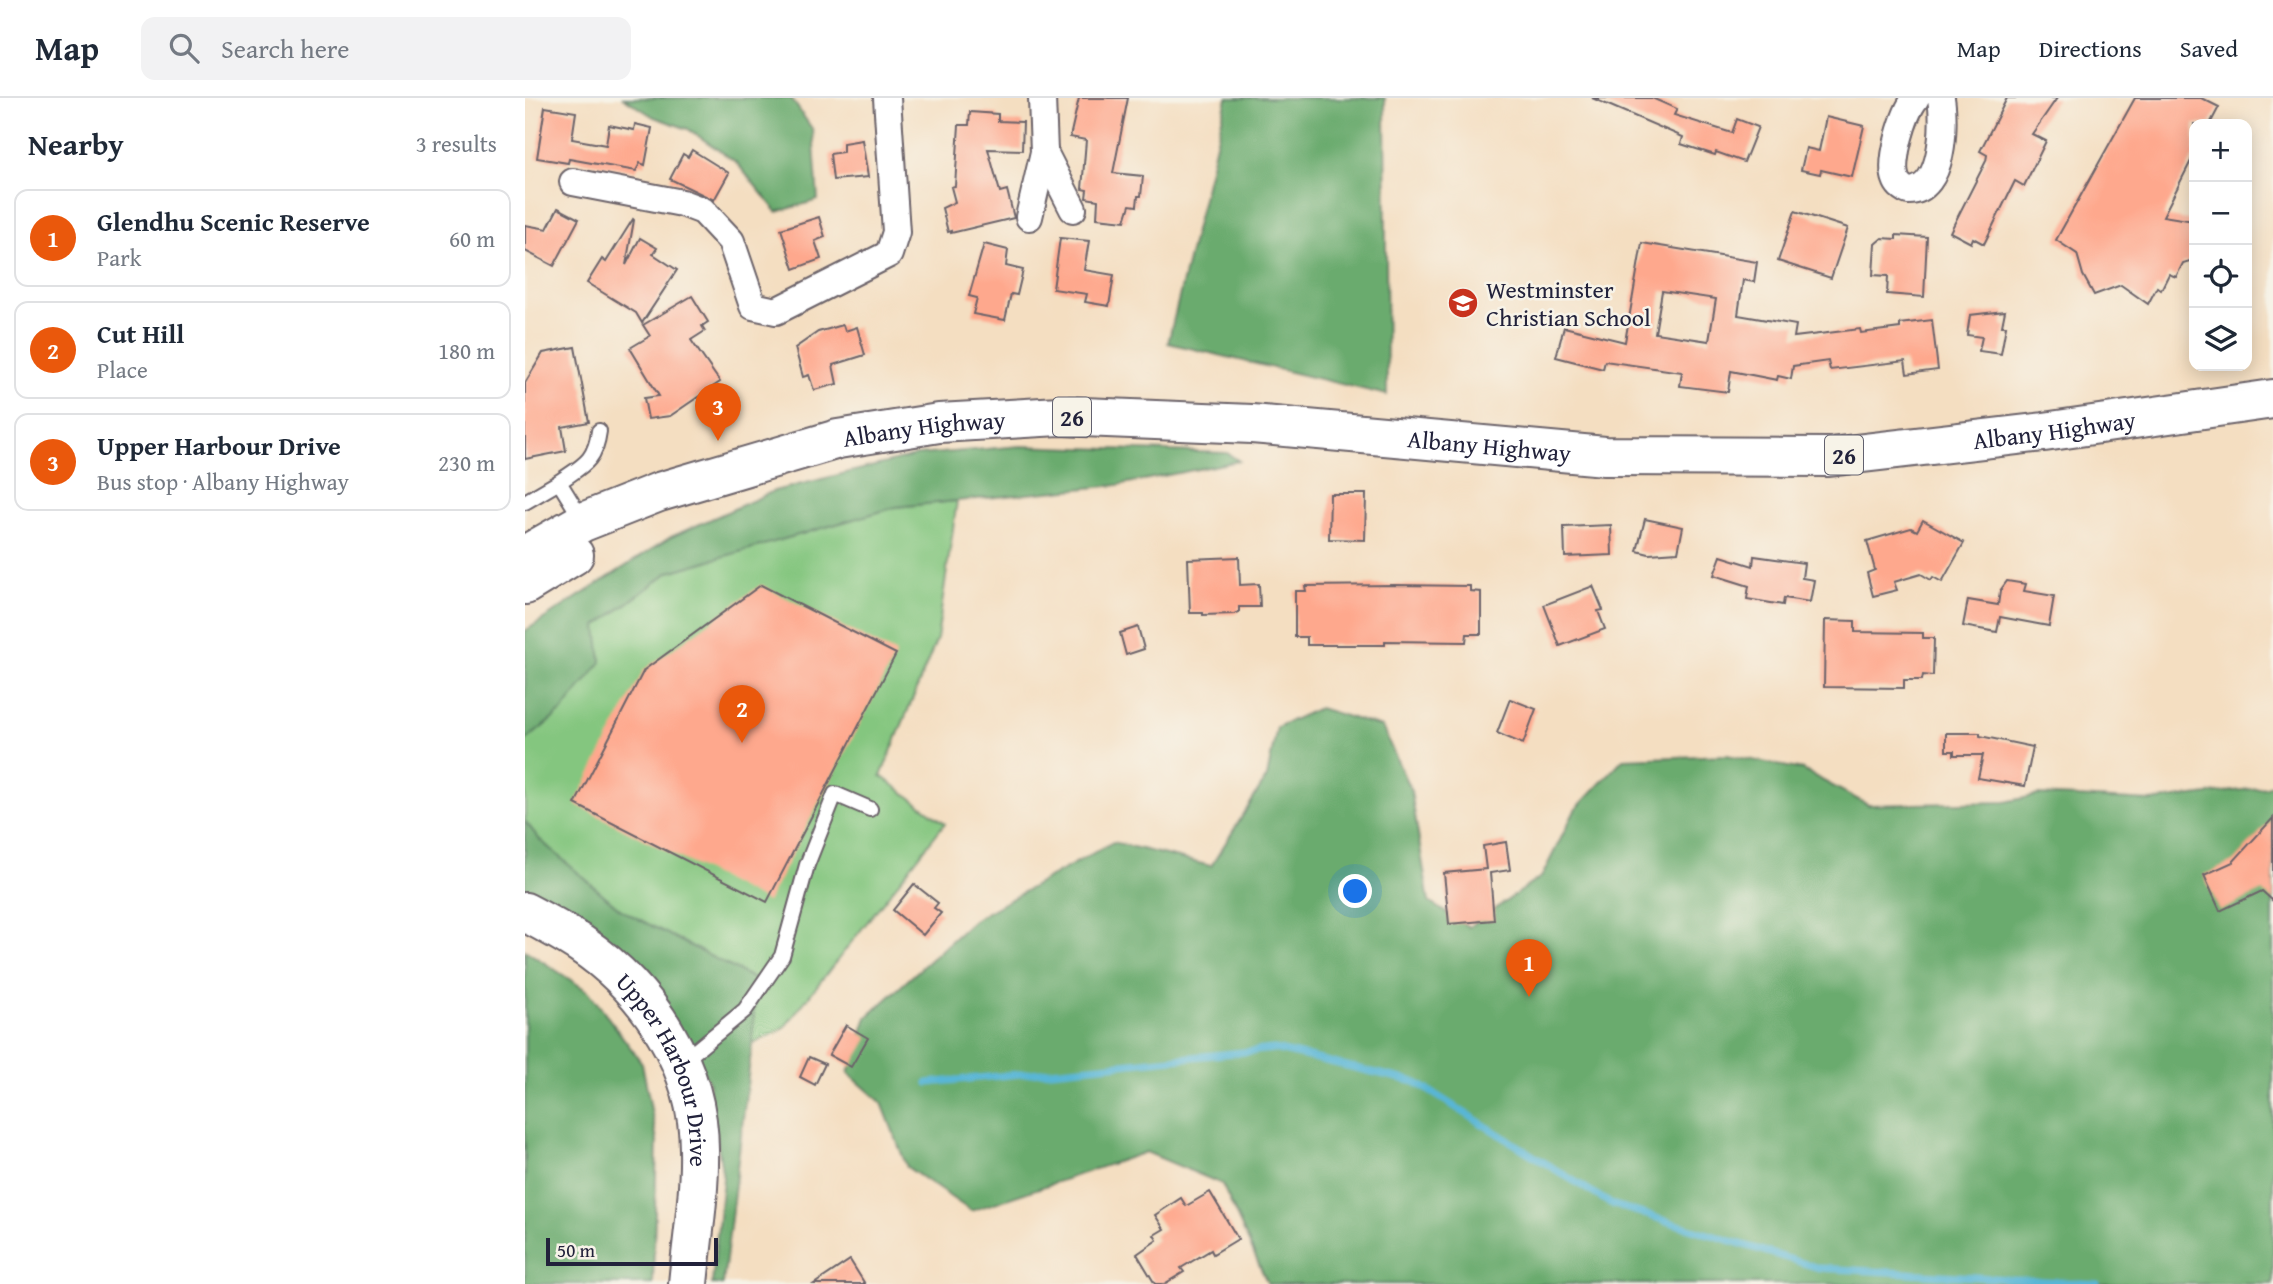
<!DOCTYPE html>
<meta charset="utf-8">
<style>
body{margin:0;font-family:"Gentium Book Plus",serif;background:#f2f2f3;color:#1f2937}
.controls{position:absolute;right:21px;top:21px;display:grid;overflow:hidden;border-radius:14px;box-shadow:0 4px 18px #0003}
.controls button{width:63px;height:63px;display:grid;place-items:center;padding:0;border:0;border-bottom:2px solid #e0e1e3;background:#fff;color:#1f2937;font:35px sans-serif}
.scale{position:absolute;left:21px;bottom:18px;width:172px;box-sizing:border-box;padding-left:7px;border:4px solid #22223b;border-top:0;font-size:19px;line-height:24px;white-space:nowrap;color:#22223b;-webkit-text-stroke:5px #f7f3e8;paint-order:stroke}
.you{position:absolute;left:831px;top:794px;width:24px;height:24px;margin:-18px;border:5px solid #fff;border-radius:50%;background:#1a73e8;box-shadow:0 0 0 10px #1a73e833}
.badge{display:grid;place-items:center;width:46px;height:46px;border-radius:50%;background:#ea580c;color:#fff;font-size:23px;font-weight:700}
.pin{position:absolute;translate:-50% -58px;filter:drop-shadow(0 2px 4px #0008)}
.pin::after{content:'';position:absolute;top:37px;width:24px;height:21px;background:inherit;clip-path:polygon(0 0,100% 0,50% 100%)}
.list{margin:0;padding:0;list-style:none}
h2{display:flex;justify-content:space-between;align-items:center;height:91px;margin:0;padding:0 28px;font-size:30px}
h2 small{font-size:23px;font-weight:400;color:#747a83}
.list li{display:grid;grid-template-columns:46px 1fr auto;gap:21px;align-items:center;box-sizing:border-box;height:98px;margin:0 14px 14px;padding:0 14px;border:2px solid #e0e1e3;border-radius:14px}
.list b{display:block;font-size:26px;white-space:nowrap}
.list p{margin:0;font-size:23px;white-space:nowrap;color:#747a83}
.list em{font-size:23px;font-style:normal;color:#747a83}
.icon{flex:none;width:38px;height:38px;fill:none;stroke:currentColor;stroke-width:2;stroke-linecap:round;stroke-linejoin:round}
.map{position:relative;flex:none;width:1748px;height:1186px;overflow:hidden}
header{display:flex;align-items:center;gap:42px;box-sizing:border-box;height:98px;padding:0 35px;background:#fff;border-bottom:2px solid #e0e1e3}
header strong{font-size:33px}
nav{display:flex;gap:38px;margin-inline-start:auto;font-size:24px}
.search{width:490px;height:63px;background:#f2f2f3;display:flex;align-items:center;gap:18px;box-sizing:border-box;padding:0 24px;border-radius:14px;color:#747a83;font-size:26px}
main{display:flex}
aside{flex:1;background:#fff}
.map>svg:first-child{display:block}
.green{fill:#84c67f;stroke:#53745d;stroke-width:2}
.forest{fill:#6bab6e;stroke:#466654;stroke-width:2}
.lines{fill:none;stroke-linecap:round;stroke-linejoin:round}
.stream{stroke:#58b6d6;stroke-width:7}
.building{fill:#fea88d;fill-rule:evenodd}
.lane-casing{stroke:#6c646a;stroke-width:18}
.street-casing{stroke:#6c646a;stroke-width:30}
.secondary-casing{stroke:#6c646a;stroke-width:42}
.primary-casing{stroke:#6c646a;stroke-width:42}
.lane{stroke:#fff;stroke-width:14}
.street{stroke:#fff;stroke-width:26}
.secondary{stroke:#fff;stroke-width:38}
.primary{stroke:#fff;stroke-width:38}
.labels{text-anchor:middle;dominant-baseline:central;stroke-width:5;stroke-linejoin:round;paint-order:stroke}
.shield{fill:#f7f3e8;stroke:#62616f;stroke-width:2}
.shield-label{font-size:23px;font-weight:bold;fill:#22223b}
.poi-label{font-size:24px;fill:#22223b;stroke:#f7f3e8;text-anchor:start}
.street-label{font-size:24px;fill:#22223b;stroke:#f7f3e8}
</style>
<header>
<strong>Map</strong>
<div class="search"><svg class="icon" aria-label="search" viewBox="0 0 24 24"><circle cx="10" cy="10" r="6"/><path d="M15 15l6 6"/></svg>Search here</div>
<nav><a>Map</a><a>Directions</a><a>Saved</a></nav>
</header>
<main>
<aside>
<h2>Nearby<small>3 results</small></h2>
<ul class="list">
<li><span class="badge">1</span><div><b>Glendhu Scenic Reserve</b><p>Park</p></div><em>60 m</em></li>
<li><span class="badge">2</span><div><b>Cut Hill</b><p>Place</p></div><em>180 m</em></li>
<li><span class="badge">3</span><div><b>Upper Harbour Drive</b><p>Bus stop · Albany Highway</p></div><em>230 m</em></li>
</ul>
</aside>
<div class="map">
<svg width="1748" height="1186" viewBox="0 0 1748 1186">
<rect width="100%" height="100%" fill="#f7f3e8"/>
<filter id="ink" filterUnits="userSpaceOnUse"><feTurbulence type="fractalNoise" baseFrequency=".0143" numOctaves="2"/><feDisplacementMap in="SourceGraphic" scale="14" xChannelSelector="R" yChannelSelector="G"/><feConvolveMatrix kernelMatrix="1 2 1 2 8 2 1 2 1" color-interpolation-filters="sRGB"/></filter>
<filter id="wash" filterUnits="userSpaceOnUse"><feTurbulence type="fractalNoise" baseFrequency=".00686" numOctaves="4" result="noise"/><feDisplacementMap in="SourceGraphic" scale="28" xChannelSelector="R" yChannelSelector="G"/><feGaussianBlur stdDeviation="1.57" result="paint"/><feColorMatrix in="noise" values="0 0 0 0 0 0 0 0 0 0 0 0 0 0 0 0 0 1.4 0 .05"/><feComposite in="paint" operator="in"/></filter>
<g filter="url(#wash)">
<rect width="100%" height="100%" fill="#f4dec1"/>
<!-- green -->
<polygon class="green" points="432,403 412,541 356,678 420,725 259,930 227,946 231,882 96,812 15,742 0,723 0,643 37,613 72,528 144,474 371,409"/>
<!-- forest -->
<g class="forest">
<polygon points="99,0 266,0 288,32 293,102 252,114 211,64 163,31 129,19"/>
<polygon points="702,0 860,0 862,297 643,245"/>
<polygon points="495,348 702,355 714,363 593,387 371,409 144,474 72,528 76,564 37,613 0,643 0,533 146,439 249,393 393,357"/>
<polygon points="794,610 857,629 886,693 904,804 944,829 1017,778 1050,712 1098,661 1202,657 1278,672 1343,707 1480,704 1514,697 1626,703 1742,689 1748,685 1748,1186 743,1186 697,1086 621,1054 446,1113 382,1069 357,1005 323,975 342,919 450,821 588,744 686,768 742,679 752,629"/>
<polygon points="0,723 15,742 96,812 231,882 227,946 198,1186 187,1186 198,1080 183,982 140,910 0,805"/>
<polygon points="0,852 64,894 117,965 132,1042 128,1186 0,1186"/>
</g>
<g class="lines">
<!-- stream -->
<polyline class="stream" points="403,985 749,951 890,984 1086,1106 1294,1170 1572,1186"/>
</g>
<g id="blocks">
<!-- building -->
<g class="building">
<polygon points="554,0 603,0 588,75 618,78 616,98 613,98 612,108 605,107 600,123 572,120 573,102 561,100 562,92 557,91 561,42 545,39"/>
<polygon points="1067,0 1127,0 1152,11 1149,17 1207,35 1212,21 1233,29 1219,64 1191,54 1190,57 1156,46 1158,39"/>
<polygon points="1482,0 1532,0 1507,36 1521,43 1499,88 1490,83 1459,146 1448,140 1446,145 1425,134 1461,63 1462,57 1455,53"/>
<polygon points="1610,0 1676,0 1694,9 1685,26 1669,26 1669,57 1638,118 1669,123 1669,155 1665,163 1658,165 1651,179 1644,176 1636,192 1632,189 1623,206 1596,187 1569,197 1558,177 1552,156 1531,142"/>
<polygon points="20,9 51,14 47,41 81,47 84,27 109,32 110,26 127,30 120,67 115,65 111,73 44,61 43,65 12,60"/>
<polygon points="445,14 473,16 473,23 498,24 497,52 463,51 475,94 482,92 489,120 426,135 426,133 423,134 417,110 430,104 426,89 430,88 434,27 444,27"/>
<polygon points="1301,19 1339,28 1327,79 1296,72 1295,76 1276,72 1281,50 1294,53"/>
<polygon points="337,42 343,79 308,82 305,56 318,54 318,45"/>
<polygon points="167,52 204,75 189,102 145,81 158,56 163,59"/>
<polygon points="33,110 54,121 29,168 0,153 0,127 22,131"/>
<polygon points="1270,113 1323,130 1306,180 1253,163"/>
<polygon points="294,119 300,139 290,143 296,161 269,171 256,131"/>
<polygon points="108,121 109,122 101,167 115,140 132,150 128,156 152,172 117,225 111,215 62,185 77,161 81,164"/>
<polygon points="1371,137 1402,139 1399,199 1362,196 1363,178 1348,177 1350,146 1357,140 1371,141"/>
<polygon points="535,140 564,143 559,172 589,177 584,208 560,204 562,196 528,191"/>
<path d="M1117,145l115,19 -3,20 -11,-2 -5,35 58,10 -2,12 66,-8 1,4 39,-5v-4l32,-4 6,50 -31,4 -2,-13 -75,9 -2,-9 -35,5 -2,13 -13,-3 -1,4 -46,-9 -3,21 -48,-6 2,-14 -77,-11 -2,8 -47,-12 8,-30 61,15zM1137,193l54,8 -7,42 -54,-8z"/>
<polygon points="459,146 483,152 481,168 498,172 492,197 486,196 480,222 448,216 452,200 444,198"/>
<polygon points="167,198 183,224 177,228 180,233 166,242 195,284 145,318 123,321 119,300 134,298 105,250 125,238 118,227"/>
<polygon points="1480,213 1477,228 1481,228 1476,256 1454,253 1457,239 1442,237 1445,217"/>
<polygon points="318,227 320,233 332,229 340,257 308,267 312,286 289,292 284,277 278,279 270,250 293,234"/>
<polygon points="50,249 64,324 37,329 41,353 0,361 0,285 18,255"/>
<polygon points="805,396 841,396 840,442 804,441"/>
<polygon points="1120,421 1158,429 1153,454 1124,456 1112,453"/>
<polygon points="1398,422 1439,445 1417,484 1408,479 1406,482 1396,476 1369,484 1372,492 1348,498 1342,475 1350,472 1342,443 1386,430 1392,433"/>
<polygon points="1086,427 1087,457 1040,459 1039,429"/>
<polygon points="1196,458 1228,468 1229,458 1279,465 1277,480 1289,482 1285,504 1259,500 1258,507 1222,501 1224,488 1189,477"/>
<polygon points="714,459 715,487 734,486 735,509 714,509 714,514 709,516 678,517 678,515 665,515 663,461"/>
<polygon points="1482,483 1501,486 1499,493 1529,498 1524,528 1475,519 1472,534 1438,528 1443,502 1473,507 1475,493"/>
<polygon points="236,487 371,556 242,804 50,706 119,572"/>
<polygon points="869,487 945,488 945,493 956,494 956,536 942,536 941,544 860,543 860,547 782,547 782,539 770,539 770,493 781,493 780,488"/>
<polygon points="1068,488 1078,512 1073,513 1080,531 1035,548 1019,507"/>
<polygon points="1300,522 1330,523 1330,534 1398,535 1398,540 1409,540 1408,578 1398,577 1397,582 1379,582 1379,590 1299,589"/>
<polygon points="613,529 619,551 601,557 595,535"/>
<polygon points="985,601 1011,611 998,646 972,635"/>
<polygon points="1421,635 1455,635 1455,638 1508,649 1500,688 1453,680 1458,657 1429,657 1429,653 1421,653"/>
<polygon points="1748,720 1748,803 1737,793 1695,813 1679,777 1708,764"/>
<polygon points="981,744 985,772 965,775 969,822 924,826 919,775 961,771 958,748"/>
<polygon points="389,786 413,805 409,810 416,815 398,837 368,812"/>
<polygon points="321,927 343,940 326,969 304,957"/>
<polygon points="284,959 300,966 290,987 275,979"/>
<polygon points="685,1094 713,1141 688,1156 686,1152 656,1170 659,1174 639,1186 630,1186 612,1156 632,1142 629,1137 639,1131 630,1117 656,1100 661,1108"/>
<polygon points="325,1162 340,1186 289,1186"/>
</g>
</g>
</g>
<g filter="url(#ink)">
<use href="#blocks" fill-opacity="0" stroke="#6c646a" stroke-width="2"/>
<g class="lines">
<!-- lane casing -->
<g class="lane-casing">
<g id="lane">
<path d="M34,384c24,-17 36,-20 40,-51"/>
<polyline points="0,404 34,384 58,423"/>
<polyline points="157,964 220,912 257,858 282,767 310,696 345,711"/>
</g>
</g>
<!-- street casing -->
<g class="street-casing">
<g id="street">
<path d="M1391,0c-12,14 -27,64 -20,81 2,7 7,9 12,12 36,1 37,-68 33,-93"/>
<polyline points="519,54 548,111"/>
<polyline points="48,84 157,105 178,113 206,143 228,208 251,213 364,156 371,134 362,0"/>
<polyline points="504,119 519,54 517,0"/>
</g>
</g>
<!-- secondary casing -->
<g class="secondary-casing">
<g id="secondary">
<path id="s1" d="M0,814c19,10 38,20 56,32 68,46 118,123 118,206 1,45 -7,90 -11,134"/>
</g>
</g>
<!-- primary casing -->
<g class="primary-casing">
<g id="primary">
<path id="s2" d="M0,457l58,-33 76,-30 179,-53 101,-16 120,-7 193,8 353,32 224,1 215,-25 229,-33"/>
<polyline points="0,487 49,457"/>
</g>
</g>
<!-- lane -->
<use href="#lane" class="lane"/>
<!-- street -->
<use href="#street" class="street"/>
<!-- secondary -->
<use href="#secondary" class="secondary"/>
<!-- primary -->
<use href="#primary" class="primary"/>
</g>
</g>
<!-- icons -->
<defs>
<g id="school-disc" transform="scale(1.575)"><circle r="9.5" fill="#c8321e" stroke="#f7f3e8"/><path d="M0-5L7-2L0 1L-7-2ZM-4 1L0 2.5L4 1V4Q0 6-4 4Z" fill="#fff"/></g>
</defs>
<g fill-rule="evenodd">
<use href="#school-disc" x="938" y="205"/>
</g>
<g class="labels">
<!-- shield labels -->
<g class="shield">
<rect x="528" y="299.5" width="38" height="39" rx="5"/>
<rect x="1300" y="337.5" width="38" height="39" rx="5"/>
</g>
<g class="shield-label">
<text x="547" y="319">26</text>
<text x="1319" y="357">26</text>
</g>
<!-- poi labels -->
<g class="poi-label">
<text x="961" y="191">Westminster<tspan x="961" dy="28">Christian School</tspan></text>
</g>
<!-- street labels -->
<g class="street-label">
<text stroke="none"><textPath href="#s2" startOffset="1556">Albany Highway</textPath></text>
<text stroke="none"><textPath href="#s2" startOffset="422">Albany Highway</textPath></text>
<text stroke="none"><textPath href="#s2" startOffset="989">Albany Highway</textPath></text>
<text stroke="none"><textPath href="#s1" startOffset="222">Upper Harbour Drive</textPath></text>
</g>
</g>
</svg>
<div class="controls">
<button>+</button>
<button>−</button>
<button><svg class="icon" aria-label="locate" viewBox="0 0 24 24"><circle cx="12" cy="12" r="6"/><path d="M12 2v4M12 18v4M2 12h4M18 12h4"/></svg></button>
<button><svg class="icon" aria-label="layers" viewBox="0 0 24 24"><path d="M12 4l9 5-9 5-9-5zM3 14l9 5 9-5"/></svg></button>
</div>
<div class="scale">50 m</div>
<div class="you"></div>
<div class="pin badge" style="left:1004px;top:899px">1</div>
<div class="pin badge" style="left:217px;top:645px">2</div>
<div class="pin badge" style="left:193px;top:343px">3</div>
</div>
</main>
